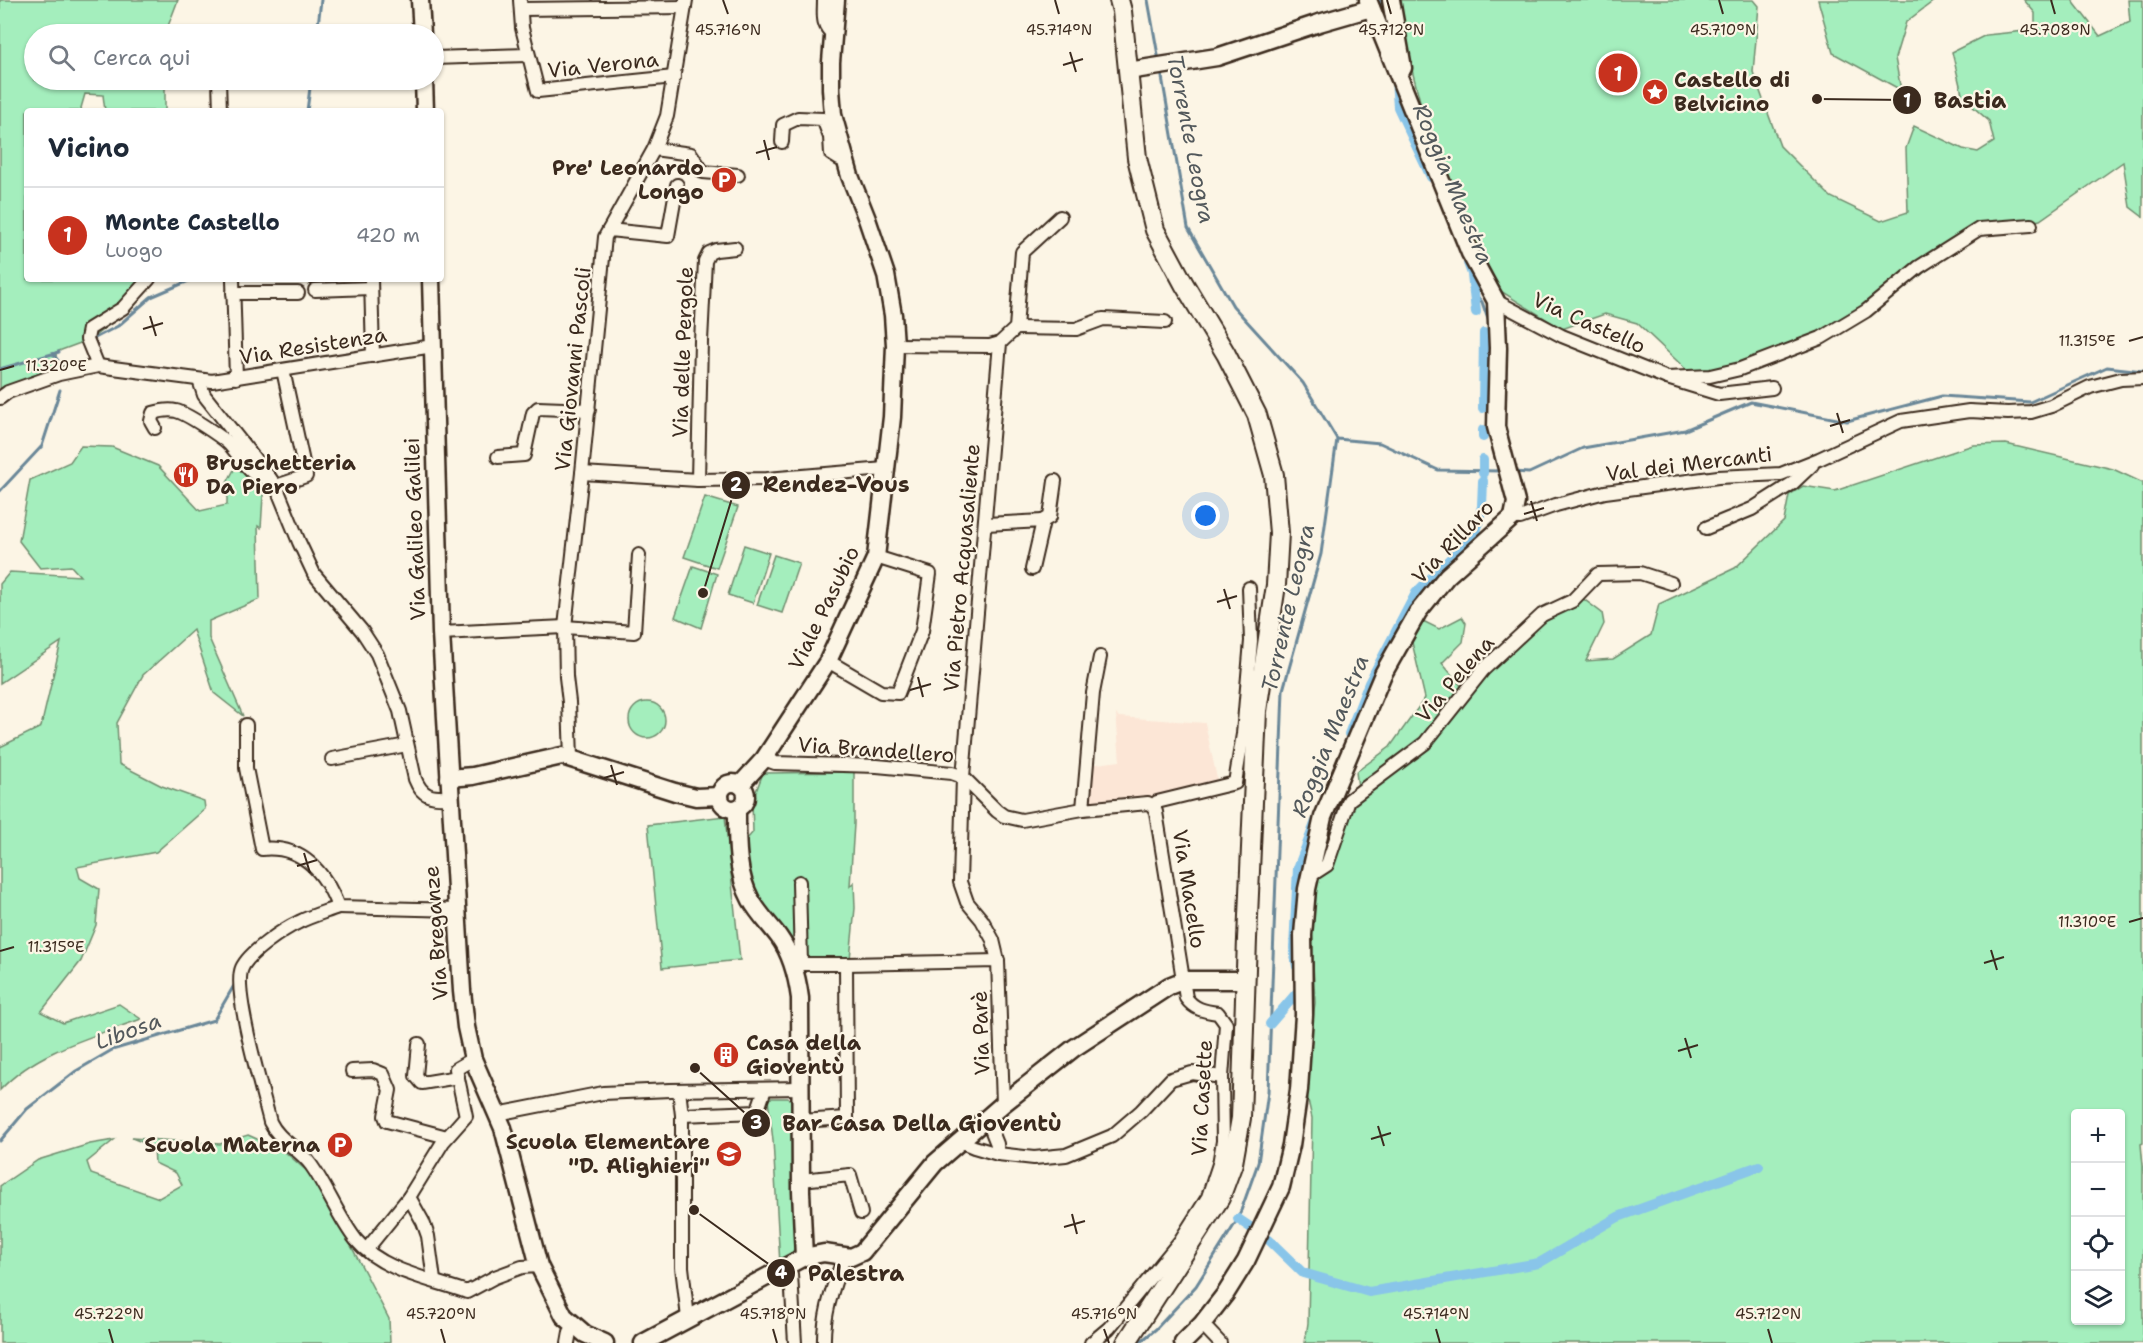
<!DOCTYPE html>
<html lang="it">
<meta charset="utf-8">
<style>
body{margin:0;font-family:"Shantell Sans",sans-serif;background:#f6f6f7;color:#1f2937}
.controls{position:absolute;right:18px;bottom:18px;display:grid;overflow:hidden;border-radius:6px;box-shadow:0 2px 4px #0004}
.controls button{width:54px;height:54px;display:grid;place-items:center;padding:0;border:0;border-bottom:2px solid #e0e1e3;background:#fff;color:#1f2937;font:30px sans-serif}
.you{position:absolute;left:1206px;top:516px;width:21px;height:21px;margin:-15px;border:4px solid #fff;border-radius:50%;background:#1a73e8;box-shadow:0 0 0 9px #1a73e833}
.badge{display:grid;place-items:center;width:39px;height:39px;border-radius:50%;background:#c8321e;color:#fff;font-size:20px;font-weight:700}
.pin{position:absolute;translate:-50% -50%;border:3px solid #fff;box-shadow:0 2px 6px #0006}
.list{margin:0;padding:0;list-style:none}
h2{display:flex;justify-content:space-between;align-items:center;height:78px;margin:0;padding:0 24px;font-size:26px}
h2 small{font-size:20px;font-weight:400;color:#747a83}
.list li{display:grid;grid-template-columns:39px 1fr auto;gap:18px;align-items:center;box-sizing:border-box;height:96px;padding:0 24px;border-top:2px solid #e0e1e3}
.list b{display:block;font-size:22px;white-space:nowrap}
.list p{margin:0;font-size:20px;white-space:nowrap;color:#747a83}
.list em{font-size:20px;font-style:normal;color:#747a83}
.icon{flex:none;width:33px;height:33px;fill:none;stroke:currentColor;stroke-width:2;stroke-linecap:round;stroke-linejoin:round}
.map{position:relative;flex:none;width:2143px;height:1343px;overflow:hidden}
.search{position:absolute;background:#fff;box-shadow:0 2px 4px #0004;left:24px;top:24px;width:420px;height:66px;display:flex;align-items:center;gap:15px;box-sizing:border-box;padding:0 21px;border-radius:33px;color:#747a83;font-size:22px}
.panel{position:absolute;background:#fff;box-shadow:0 2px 4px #0004;left:24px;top:108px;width:420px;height:174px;border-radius:6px}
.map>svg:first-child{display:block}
.built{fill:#fce6d6}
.green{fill:#a4eebd;stroke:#708c6e;stroke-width:1.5;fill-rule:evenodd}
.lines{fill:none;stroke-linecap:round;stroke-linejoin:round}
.stream{stroke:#6a8798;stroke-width:3}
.canal{stroke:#89c5e9;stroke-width:10}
.street-casing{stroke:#3b2a1e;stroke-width:16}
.secondary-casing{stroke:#3b2a1e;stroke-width:21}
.primary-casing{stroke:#3b2a1e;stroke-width:22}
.street{stroke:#fcf5e5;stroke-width:12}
.secondary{stroke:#fcf5e5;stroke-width:16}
.primary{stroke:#fcf5e5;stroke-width:18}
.ticks{fill:none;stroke:#3b2a1e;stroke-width:2}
.labels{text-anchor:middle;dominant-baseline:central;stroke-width:4.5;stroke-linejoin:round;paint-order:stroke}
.street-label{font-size:21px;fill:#3b2a1e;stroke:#fcf5e5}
.poi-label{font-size:21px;font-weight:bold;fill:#3b2a1e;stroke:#fcf5e5;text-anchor:start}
.water-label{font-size:22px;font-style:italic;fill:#52585b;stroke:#fcf5e5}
.ticks-label{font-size:15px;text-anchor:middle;fill:#3b2a1e;stroke:#fcf5e5;stroke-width:4.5;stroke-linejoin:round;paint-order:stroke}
.leader{fill:none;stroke:#3b2a1e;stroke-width:2}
.callout-dot{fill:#3b2a1e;stroke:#fcf5e5;stroke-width:2}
.mark-label{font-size:18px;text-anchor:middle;font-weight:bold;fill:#fff}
.callout-label{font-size:22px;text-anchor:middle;font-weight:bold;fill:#3b2a1e;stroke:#fcf5e5;stroke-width:4.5;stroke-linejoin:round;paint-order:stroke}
</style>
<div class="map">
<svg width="2143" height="1343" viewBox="0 0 2143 1343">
<rect width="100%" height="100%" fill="#fcf5e5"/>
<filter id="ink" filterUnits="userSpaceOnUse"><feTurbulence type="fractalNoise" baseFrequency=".0167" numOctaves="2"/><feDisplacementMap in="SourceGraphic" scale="12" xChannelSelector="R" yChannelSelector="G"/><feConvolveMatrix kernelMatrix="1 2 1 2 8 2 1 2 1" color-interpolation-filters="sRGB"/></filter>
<g filter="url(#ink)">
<!-- built -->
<polygon class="built" points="1116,714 1119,717 1205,723 1218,783 1202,795 1115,805 1108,800 1087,803 1089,765 1120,761"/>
<!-- green -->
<g class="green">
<polygon points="0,0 178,0 165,34 34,34 34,80 165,80 165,111 105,111 103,95 85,94 81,108 82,111 27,111 27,279 150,279 131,307 91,339 56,352 57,374 0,399"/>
<polygon points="1394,0 1754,0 1759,6 1753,72 1780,146 1831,197 1881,221 1908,212 1906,148 1914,126 1963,149 1978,152 1994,142 1989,121 1963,98 1952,52 1986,35 2035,30 2035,13 2024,0 2072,0 2100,36 2130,22 2128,0 2143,0 2143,217 2130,207 2123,162 2040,220 1974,235 1881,305 1803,347 1694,377 1637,323 1605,314 1562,329 1499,290 1431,144"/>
<polygon points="1818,0 1935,0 1906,22 1895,58 1901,90 1833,53"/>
<path d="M2006,444l107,25 30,14v660l-2,1 2,22v177h-838l3,-20 4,-205 -8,-36 11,-79 -5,-97 7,-46 21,-14 16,-50 82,-57 56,-83 90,-58 20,15 2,11 -18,37 27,-2 38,-24 8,-31 76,-36 49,-47 5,-26 14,-9 32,5 138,-46zM2076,1114h44v206h-44z"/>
<path d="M81,446l31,1 46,19 42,45 27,-6v-22l11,-21 26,18 -3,48 -3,-2 2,73 -51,22v17l34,78 -29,-23 -21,-63 -50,45 -26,48 2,41 43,22 42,15 1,8 -49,43 -79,15 3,11 19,11 -3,36 -15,36 -40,51 22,11 56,-19 22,15c-49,18 -105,32 -141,71v-343l41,-20 20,-85 -61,41v-99l10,-12 70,4 -9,-10 -31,2 -21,-27 11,-61 40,-18z"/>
<polygon points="705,497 738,507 717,568 684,557"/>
<polygon points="744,545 769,553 753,603 728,595"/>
<polygon points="774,555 799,563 782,613 757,605"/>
<polygon points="693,566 717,574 701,628 675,617"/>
<polygon points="1462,617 1466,623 1463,642 1442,663 1462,687 1437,730 1358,787 1356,772 1390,747 1425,698 1411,638 1423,621 1439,629"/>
<circle cx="647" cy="720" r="18"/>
<path d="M854,772v52l-4,62 4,-4 1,26 -5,51 -47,1c-18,-23 -40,-47 -50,-74 -6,-15 -5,-32 -6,-47l6,-7 -1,-30 11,-29z"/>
<polygon points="725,816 740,960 662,968 648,825"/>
<polygon points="770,1098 788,1098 792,1100 795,1248 790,1256 780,1265 773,1140 768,1100"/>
<polygon points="248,1135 284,1151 317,1180 389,1319 390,1343 0,1343 0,1186 38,1160 90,1144 114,1140 87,1162 91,1174 159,1198 182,1185 176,1173 155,1163 154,1147 132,1138 220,1144"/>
</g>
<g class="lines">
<!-- stream -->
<g class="stream">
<polyline points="1148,0 1159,61"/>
<polyline points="317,34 321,0"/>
<polyline points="307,111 311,80"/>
<polyline points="1474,293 1482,302 1490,325"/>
<polyline points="95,338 118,326 151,297 193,279"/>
<polyline points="53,354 62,366"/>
<polyline points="1483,355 1489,345 1490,337"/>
<polyline points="0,369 59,352"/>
<polyline points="1337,439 1380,443 1438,470 1501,471"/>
<polyline points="1514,472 1529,473 1583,448 1685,430 1751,402 1847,421 1942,396 2030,402 2107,367 2143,371"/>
<polyline points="0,491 42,446 60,390"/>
<polyline points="0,1141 27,1109 76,1071 112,1050 214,1020 236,982"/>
<polyline points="1139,1343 1156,1329 1196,1286 1238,1219 1258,1163 1268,1092 1283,690 1321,554 1337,439 1303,383 1233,306 1188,228 1161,71"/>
</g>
<!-- canal -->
<g class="canal">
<polyline points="1382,0 1388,23"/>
<polyline points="1396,80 1398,107 1431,177"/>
<polyline points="1468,263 1472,274 1476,312"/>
<polyline points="1483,408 1484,333"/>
<polyline points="1483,430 1483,437"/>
<polyline points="1483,460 1483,473"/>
<polyline points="1349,734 1369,683 1416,593 1476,533 1482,506 1483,481"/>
<polyline points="1297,967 1294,948 1298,868 1316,821"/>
<polyline points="1270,1024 1301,988 1301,985"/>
<polyline points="1238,1219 1250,1227"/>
<polyline points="1269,1240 1303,1273 1369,1292 1539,1263 1618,1217 1759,1166"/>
</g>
<!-- street casing -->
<g class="street-casing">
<g id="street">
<polyline points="520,0 522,28 538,91 674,77"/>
<path d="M824,0c0,14 -3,25 9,34"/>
<polyline points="521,9 685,7"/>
<polyline points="434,58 528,55"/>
<polyline points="219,80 220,111"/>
<polyline points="782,142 783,125 798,118 823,119 830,137 831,154 839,159 844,159"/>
<polyline points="654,149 691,154 703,172 738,175"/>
<polyline points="609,230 668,236 677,185"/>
<polyline points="233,279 236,378"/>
<polyline points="371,279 373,356"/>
<polyline points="315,290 371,288"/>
<polyline points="233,293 298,293"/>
<polyline points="1496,301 1562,336 1667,378 1719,394 1772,388"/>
<polyline points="1016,328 1076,329 1103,319 1165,322"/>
<polyline points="895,345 990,346 1000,343 1016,328 1022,252 1060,217"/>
<polyline points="98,366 87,339 89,329 123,308 149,279"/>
<polyline points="1667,378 1710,376 1740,369 1821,338 1866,311 1919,267 1979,229 2031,225"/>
<path d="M199,380l5,15 72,91 23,56 15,32 48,57 15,23 23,57 15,68c7,18 17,19 35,18"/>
<polyline points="0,398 8,392 59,374 98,366 212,381 433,346"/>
<path d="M155,428l-4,-7 2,-8c7,-2 15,-4 23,-2 10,2 44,25 52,32 12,11 22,38 42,35"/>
<polyline points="498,457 524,455 533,413 538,408 589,410"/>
<polyline points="582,473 698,480 767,479 885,469"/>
<polyline points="698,480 701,341 705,261 709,253 716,250 735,248"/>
<polyline points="276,486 306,476 283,370"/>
<polyline points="1513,517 1520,518 1556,505 1605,492 1718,477 1781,474 1819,459 1901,421 1969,411 2008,413 2031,412 2051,406 2090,387 2121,379 2143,378"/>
<polyline points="1043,521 1050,517 1055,481"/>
<polyline points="986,524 1043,521 1032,569"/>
<polyline points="1706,528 1752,509 1793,483 1812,465"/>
<polyline points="441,633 565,627 634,632 639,555"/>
<polyline points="828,661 881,692 898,693 922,631 930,574 876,557"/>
<path d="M246,725v43l16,81c40,-4 63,23 76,58l119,3"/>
<polyline points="571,758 569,702 566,677 565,627 582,473 605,237 654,149 667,116 686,0"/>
<polyline points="332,759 407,745"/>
<polyline points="764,759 775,763 877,766 952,773 963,777 997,811 1004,816 1022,820 1083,809 1148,803 1153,806 1157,802 1235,783 1243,734 1251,641 1249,588"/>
<polyline points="1083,809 1093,693 1100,657"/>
<polyline points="1310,876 1327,865 1349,800 1425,743 1483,670 1542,615 1572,601 1598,574 1640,573 1671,583"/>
<polyline points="799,882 801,964"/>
<path d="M338,907c-13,5 -27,9 -39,15 -15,7 -50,30 -57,46 -10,22 21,125 28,154 9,19 29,26 41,43 17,24 27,52 45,75 26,31 74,39 111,52l28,-15 27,-10 17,-1"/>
<polyline points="998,961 993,940 982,920 967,902 960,882 963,777 1000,343"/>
<polyline points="793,964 846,964 998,961 1003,1104"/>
<polyline points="419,1044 416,1076 422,1083 458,1077"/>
<polyline points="352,1071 373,1070 383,1074 390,1090 385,1116 387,1121 447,1137"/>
<polyline points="679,1090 682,1115 682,1267 688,1318"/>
<polyline points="497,1114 603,1093 670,1090 800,1088"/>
<polyline points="682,1115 757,1112 765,1089"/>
<polyline points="987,1119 997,1144 998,1154"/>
<polyline points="801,1121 847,1118 846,964"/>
<polyline points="962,1142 974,1147 998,1154 1034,1158 1066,1155 1112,1136 1141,1111 1171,1079 1192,1073 1222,1077"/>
<polyline points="801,1180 850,1175 861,1213"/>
<polyline points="409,1197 423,1222 428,1236 434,1280"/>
<polyline points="367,1249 409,1197 443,1142 466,1116 456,1069 473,1059"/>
<polyline points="785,1267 791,1274 795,1343"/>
<polyline points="1202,1324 1220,1343"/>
<polyline points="568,1343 570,1332 574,1326"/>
<path d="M824,1343c-1,-29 10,-61 21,-87"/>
<path d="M1091,1343l18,-15 71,-87 28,-44 11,-33 4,-23 -1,-64 4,-53 -8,-11c-15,-2 -24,-4 -32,-15l-30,-186 -3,-6"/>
</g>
</g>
<!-- secondary casing -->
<g class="secondary-casing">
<g id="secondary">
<polyline points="420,0 422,34"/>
<polyline points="1391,0 1403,68"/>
<polyline points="1128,71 1217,57 1319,23 1371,8"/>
<polyline points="424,80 425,111"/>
<polyline points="431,279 441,633 462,991 466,1027 473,1059 503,1128 539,1266 564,1316 585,1334 605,1343"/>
<polyline points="449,778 473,776 562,756 675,792 696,797 720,796"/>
<circle cx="733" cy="796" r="13"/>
<polyline points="740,785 764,759 828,661 876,557 892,417 895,345 893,315 886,275 867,219 850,176 833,115 831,89 831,62 836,0"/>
<path d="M737,809c0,30 -1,64 14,91 7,13 19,25 28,37 13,18 18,39 21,61l1,193 3,66"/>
<polyline points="643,1343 804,1257 824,1253 851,1257 862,1252 935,1163 1003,1104 1074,1048 1169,986 1184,980 1245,980"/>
<polyline points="1183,1343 1202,1324 1226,1293 1246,1261 1281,1187 1291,1145 1299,1090 1304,1015 1303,935 1307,889 1323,817 1383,674 1418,612 1447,576 1513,517 1516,502 1496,427 1498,348 1496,301 1470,253 1368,0"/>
</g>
</g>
<!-- primary casing -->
<g class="primary-casing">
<polyline id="primary" points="1119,0 1122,11 1137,158 1155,230 1184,284 1226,354 1257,415 1274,475 1279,533 1276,585 1257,711 1247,939 1241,1118 1233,1163 1220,1198 1126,1343"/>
</g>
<!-- street -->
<use href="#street" class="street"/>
<!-- secondary -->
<use href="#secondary" class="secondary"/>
<!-- primary -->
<use href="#primary" class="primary"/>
</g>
</g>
<!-- ticks -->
<path class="ticks" d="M723,0l5,14M1055,0l4,14M1387,0l4,14M1719,0l4,14M2051,0l4,14M1070,52l6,20M1063,65l20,-6M764,140l5,20M756,153l21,-6M150,316l6,20M143,329l20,-6M2129,341l14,-4M0,370l14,-4M1837,413l6,20M1830,426l20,-6M1531,501l6,20M1524,514l20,-6M1224,589l6,20M1217,602l20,-6M918,677l5,20M910,690l21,-6M611,765l6,20M604,778l20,-6M304,853l6,20M297,866l20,-6M2129,922l14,-4M1991,950l6,20M0,951l14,-4M1984,963l20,-6M1685,1038l6,20M1678,1051l20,-6M1378,1126l6,20M1371,1139l20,-6M1072,1214l5,20M1064,1227l21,-6M109,1329l4,14M441,1329l4,14M773,1329l4,14M1104,1329l5,14M1436,1329l4,14M1768,1329l4,14"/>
<!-- icons -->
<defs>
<g id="sight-disc" transform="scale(1.35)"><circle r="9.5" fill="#c8321e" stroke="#fcf5e5"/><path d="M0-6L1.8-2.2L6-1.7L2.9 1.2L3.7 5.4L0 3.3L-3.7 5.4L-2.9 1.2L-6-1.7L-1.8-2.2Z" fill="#fff"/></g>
<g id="parking-disc" transform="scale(1.35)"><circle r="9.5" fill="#c8321e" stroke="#fcf5e5"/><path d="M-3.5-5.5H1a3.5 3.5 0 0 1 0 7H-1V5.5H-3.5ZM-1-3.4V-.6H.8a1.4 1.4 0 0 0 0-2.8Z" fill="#fff"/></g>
<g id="restaurant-disc" transform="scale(1.35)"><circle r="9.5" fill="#c8321e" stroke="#fcf5e5"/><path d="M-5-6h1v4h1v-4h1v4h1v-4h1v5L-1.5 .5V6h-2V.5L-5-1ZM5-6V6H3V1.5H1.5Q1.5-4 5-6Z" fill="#fff"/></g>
<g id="building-disc" transform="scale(1.35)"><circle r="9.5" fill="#c8321e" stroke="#fcf5e5"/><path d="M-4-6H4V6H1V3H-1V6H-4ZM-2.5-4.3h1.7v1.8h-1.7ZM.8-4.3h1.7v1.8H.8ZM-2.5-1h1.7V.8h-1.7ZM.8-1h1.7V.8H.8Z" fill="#fff"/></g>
<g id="school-disc" transform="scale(1.35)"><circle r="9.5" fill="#c8321e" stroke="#fcf5e5"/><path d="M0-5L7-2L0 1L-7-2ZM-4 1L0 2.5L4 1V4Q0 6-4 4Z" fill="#fff"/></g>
</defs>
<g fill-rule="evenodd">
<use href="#sight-disc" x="1655" y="92"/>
<use href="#parking-disc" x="724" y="180"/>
<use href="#restaurant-disc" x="186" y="475"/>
<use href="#building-disc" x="726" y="1055"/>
<use href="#parking-disc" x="340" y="1145"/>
<use href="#school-disc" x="729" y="1154"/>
</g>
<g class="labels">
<!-- street labels -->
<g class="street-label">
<text transform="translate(603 65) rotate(-6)">Via Verona</text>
<text transform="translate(1589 323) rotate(24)">Via Castello</text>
<text transform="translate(313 346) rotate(-9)">Via Resistenza</text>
<text transform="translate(683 352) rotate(-88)">Via delle Pergole</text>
<text transform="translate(573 369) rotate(-84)">Via Giovanni Pascoli</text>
<text transform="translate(1689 464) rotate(-7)">Val dei Mercanti</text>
<text transform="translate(415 529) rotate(-92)">Via Galileo Galilei</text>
<text transform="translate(1453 542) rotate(-46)">Via Rillaro</text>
<text transform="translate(962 568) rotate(-85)">Via Pietro Acquasaliente</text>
<text transform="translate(824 608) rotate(-64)">Viale Pasubio</text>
<text transform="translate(1455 679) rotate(-49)">Via Pelena</text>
<text transform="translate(876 750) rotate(4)">Via Brandellero</text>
<text transform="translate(1189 889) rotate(81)">Via Macello</text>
<text transform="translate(436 933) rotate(-94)">Via Breganze</text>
<text transform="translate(981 1033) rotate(-92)">Via Parè</text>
<text transform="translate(1202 1098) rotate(-87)">Via Casette</text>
</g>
<!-- poi labels -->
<g class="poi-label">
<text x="1674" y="80">Castello di<tspan x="1674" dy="24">Belvicino</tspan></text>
<text x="704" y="168" text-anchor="end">Pre' Leonardo<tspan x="704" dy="24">Longo</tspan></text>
<text x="206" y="463">Bruschetteria<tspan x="206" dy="24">Da Piero</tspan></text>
<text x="746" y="1043">Casa della<tspan x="746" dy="24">Gioventù</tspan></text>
<text x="710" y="1142" text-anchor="end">Scuola Elementare<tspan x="710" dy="24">"D. Alighieri"</tspan></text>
<text x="320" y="1145" text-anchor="end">Scuola Materna</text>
</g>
<!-- water labels -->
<g class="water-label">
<text transform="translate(1191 139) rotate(79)">Torrente Leogra</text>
<text transform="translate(1453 184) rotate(67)">Roggia Maestra</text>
<text transform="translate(1288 608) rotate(-77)">Torrente Leogra</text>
<text transform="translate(1330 736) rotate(-68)">Roggia Maestra</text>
<text transform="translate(128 1031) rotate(-20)">Libosa</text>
</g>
</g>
<g class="ticks-label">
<text x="728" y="35">45.716°N</text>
<text x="1059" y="35">45.714°N</text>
<text x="1391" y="35">45.712°N</text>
<text x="1723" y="35">45.710°N</text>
<text x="2055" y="35">45.708°N</text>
<text x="2087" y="346">11.315°E</text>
<text x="56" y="371">11.320°E</text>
<text x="2087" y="927">11.310°E</text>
<text x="56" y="952">11.315°E</text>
<text x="109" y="1319">45.722°N</text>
<text x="441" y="1319">45.720°N</text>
<text x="773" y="1319">45.718°N</text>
<text x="1104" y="1319">45.716°N</text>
<text x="1436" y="1319">45.714°N</text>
<text x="1768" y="1319">45.712°N</text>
</g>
<!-- callouts -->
<path class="leader" d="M1817 99L1907 100M703 593L736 485M695 1068L756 1123M694 1210L781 1273"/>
<g class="callout-dot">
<circle cx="1817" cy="99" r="6"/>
<circle cx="703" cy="593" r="6"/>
<circle cx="695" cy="1068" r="6"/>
<circle cx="694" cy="1210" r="6"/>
<circle cx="1907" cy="100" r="15"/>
<circle cx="736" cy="485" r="15"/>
<circle cx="756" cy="1123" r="15"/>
<circle cx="781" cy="1273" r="15"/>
</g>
<g class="mark-label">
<text x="1907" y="107">1</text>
<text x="736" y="491">2</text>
<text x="756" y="1129">3</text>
<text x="781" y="1279">4</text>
</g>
<g class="callout-label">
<text x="1970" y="108">Bastia</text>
<text x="836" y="492">Rendez-Vous</text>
<text x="922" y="1131">Bar Casa Della Gioventù</text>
<text x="856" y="1281">Palestra</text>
</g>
</svg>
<div class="controls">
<button>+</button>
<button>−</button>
<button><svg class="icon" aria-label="locate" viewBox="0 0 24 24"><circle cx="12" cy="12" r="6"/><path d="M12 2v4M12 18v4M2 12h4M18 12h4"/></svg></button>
<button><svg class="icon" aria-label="layers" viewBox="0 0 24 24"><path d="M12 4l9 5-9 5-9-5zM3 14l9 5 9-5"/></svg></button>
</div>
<div class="you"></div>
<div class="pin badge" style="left:1618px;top:73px">1</div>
<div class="search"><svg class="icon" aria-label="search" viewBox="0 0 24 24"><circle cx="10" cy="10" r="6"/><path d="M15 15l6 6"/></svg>Cerca qui</div>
<section class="panel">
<h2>Vicino<small></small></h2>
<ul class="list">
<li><span class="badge">1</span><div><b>Monte Castello</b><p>Luogo</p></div><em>420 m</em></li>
</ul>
</section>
</div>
